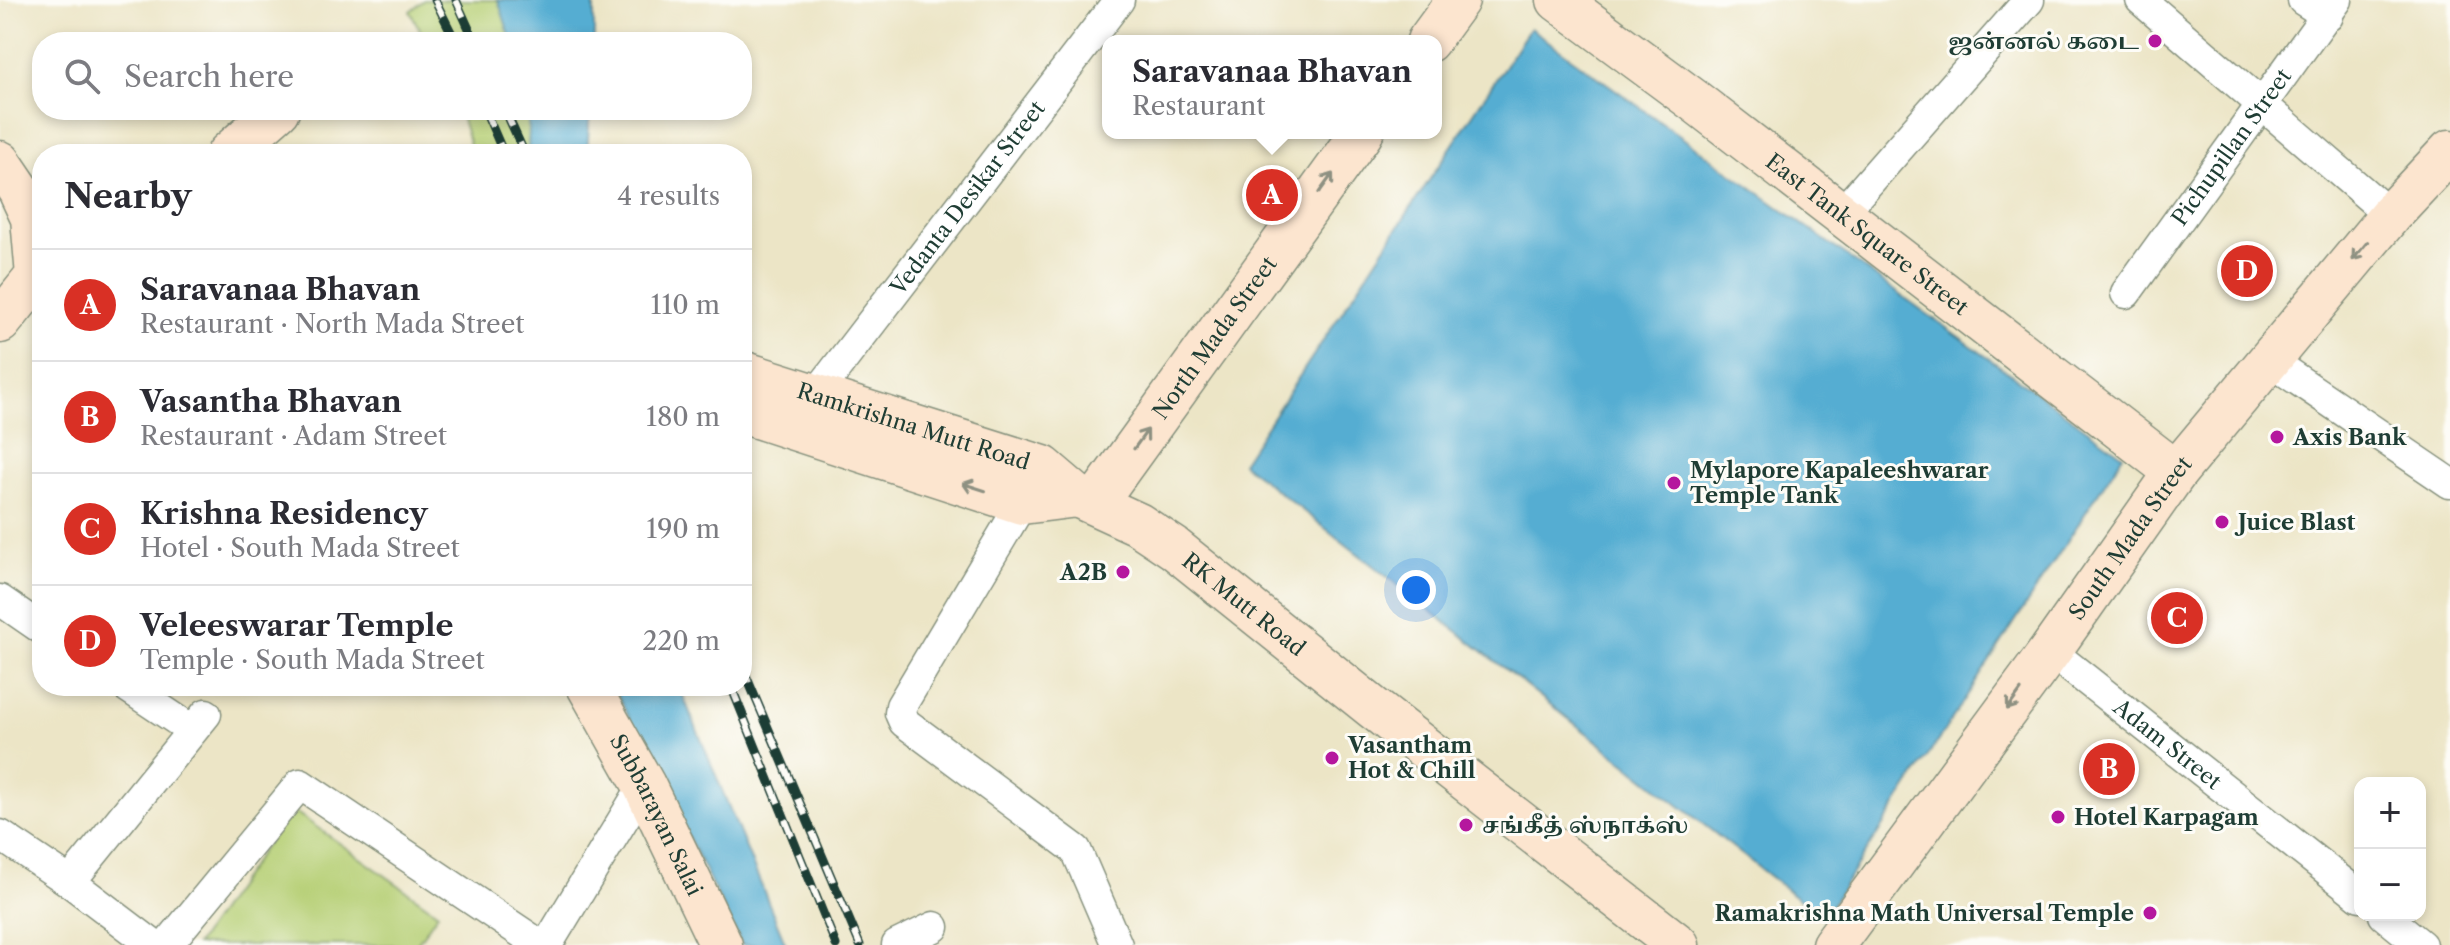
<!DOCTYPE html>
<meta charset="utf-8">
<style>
body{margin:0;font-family:"Libre Caslon Text","Noto Serif Tamil",serif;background:#f7f7f7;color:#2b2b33}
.controls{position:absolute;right:24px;bottom:24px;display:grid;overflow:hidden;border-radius:16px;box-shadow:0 4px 12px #0003}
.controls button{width:72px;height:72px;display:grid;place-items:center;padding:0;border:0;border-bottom:2px solid #e1e1e2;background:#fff;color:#2b2b33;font:40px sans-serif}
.you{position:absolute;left:1416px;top:590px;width:28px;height:28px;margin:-20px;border:6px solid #fff;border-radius:50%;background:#1a73e8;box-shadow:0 0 0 12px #1a73e833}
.badge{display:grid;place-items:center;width:52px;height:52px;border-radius:50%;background:#d93025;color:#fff;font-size:26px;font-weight:700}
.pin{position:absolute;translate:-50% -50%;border:4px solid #fff;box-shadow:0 2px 8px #0006}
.popup{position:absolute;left:1102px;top:35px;width:340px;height:104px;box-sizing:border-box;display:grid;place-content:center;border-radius:16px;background:#fff;filter:drop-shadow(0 2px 6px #0005);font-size:26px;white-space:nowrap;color:#7c7c81}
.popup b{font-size:30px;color:#2b2b33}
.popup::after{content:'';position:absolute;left:50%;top:100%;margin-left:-16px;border:16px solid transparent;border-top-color:#fff}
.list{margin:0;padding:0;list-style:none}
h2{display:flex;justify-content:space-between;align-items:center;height:104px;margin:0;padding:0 32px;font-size:34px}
h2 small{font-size:26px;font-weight:400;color:#7c7c81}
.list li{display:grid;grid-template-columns:52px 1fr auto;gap:24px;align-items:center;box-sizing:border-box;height:112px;padding:0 32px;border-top:2px solid #e1e1e2}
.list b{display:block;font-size:30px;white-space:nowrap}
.list p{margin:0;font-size:26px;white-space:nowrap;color:#7c7c81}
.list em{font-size:26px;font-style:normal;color:#7c7c81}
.icon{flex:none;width:44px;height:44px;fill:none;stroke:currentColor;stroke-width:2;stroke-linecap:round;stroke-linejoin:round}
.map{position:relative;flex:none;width:2450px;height:945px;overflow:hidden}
.search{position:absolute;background:#fff;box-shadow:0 4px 12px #0003;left:32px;top:32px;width:720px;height:88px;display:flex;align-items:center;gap:20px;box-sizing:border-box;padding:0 28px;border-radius:32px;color:#7c7c81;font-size:30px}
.panel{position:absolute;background:#fff;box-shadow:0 4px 12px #0003;left:32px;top:144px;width:720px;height:552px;border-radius:32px}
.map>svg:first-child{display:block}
.green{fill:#b6cf74;stroke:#6a8654;stroke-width:2}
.water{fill:#55add2;stroke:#3a7583;stroke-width:2}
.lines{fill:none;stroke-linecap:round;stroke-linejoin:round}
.street-casing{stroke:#86917d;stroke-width:33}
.secondary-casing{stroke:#86917d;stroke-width:45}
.street{stroke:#fff;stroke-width:30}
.secondary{stroke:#fce5cf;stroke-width:42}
.rail-casing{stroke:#1f3d34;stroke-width:9}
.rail{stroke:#fdfcf7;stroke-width:6;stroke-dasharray:18;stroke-linecap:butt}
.oneway{stroke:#8e9182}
.poi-dot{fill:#b5179e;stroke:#fdfcf7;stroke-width:3}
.labels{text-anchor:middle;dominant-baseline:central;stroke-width:6;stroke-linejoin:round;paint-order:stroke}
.poi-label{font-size:22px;font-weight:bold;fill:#1f3d34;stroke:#fdfcf7;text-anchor:start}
.street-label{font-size:22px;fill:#1f3d34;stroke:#fdfcf7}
</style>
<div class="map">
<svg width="2450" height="945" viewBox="0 0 2450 945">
<rect width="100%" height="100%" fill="#fdfcf7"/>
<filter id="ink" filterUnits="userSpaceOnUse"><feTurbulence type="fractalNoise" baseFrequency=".0125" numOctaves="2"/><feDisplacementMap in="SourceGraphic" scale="16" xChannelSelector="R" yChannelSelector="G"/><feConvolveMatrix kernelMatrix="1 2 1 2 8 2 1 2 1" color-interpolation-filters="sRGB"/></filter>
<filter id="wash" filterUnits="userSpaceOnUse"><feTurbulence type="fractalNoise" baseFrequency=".006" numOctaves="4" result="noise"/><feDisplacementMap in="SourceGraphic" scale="32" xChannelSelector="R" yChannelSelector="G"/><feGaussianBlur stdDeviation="1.8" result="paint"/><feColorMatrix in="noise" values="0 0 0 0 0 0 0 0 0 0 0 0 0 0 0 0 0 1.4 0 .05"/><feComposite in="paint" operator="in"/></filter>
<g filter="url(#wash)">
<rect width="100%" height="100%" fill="#ece5c6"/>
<!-- green -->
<g class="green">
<polygon points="424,0 498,0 512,42 426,42 410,11"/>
<polygon points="459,110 526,110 529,129 528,154 473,154"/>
<polygon points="291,809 438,913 416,945 196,945"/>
</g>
<!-- water -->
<g class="water">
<polygon points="498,0 594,0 594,42 512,42"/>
<polygon points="1530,28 2123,455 1823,918 1242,463"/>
<polygon points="526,110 590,110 587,154 528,154 529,129"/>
<polygon points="613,686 679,686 786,945 742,945"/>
</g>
</g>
<g filter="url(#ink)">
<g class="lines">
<!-- street casing -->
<g class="street-casing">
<g id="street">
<polyline points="2141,0 2390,215"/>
<polyline points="2303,0 2328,16"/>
<polyline points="1841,214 2029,0"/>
<path id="s1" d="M2126,293l211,-293"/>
<polyline points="2270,361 2450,483"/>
<path id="s2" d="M815,396l304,-396"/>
<polyline points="1022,503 901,706 900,713 904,722 1076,850 1117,945"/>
<polyline points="0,600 42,629"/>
<path id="s3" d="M2050,651l310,245"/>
<polyline points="126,686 192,730"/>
<polyline points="0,835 70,882 153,945"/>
<polyline points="70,882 206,714"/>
<polyline points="2384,915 2421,945"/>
<polyline points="167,945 300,784 540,945"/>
<polyline points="547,945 644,785"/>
<polyline points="897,945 934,927"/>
</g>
</g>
<!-- secondary casing -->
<g class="secondary-casing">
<g id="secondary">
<path id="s4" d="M1558,0l138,102 480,370"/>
<polyline points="1428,41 1458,0"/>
<polyline points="228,154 278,110"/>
<polyline points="0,162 19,190 32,218 37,276 0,322"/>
<path id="s5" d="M742,372l301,95 34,29"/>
<path id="s6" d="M742,412l280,91 55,-7 61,28 36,24 198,159 306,238"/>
<path id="s7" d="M1095,503l267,-370"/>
<path id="s8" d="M588,686l56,99 77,160"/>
<path id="s9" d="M1833,945l217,-294 126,-179 214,-257 60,-64"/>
</g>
</g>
<!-- street -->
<use href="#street" class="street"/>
<!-- secondary -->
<use href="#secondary" class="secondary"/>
<!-- rail casing -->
<g class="rail-casing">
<g id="rail">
<polyline points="435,0 456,42"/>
<polyline points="456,0 475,42"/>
<polyline points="485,110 504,154"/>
<polyline points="505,110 525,154"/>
<polyline points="742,666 860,945"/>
<polyline points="731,686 836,945"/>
</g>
</g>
<!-- rail -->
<use href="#rail" class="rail"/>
</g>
<!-- one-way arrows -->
<defs><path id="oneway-shaft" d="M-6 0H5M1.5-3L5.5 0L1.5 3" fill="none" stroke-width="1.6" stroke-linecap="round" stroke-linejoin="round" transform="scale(2)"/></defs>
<g class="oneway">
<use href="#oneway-shaft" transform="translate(1326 183) rotate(-54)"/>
<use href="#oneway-shaft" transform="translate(2360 251) rotate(129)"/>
<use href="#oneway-shaft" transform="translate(1141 439) rotate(-54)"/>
<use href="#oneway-shaft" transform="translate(974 487) rotate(-162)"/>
<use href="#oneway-shaft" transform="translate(2014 700) rotate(126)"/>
</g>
</g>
<!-- markers -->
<g class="poi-dot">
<circle cx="2155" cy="41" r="8"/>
<circle cx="2277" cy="437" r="8"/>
<circle cx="1674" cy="483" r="8"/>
<circle cx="2222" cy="522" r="8"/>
<circle cx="1123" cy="572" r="8"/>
<circle cx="1332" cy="758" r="8"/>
<circle cx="2058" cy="817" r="8"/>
<circle cx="1466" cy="825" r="8"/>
<circle cx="2150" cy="913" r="8"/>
</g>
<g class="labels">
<!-- poi labels -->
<g class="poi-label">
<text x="2139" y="41" text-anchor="end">ஜன்னல் கடை</text>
<text x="2293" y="437">Axis Bank</text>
<text x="1690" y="470">Mylapore Kapaleeshwarar<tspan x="1690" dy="25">Temple Tank</tspan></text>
<text x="2238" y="522">Juice Blast</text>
<text x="1107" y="572" text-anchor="end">A2B</text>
<text x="1348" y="745">Vasantham<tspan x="1348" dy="25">Hot &amp; Chill</tspan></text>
<text x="2074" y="817">Hotel Karpagam</text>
<text x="1482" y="825">சங்கீத் ஸ்நாக்ஸ்</text>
<text x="2134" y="913" text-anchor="end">Ramakrishna Math Universal Temple</text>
</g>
<!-- street labels -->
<g class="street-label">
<text stroke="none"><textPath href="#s1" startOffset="180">Pichupillan Street</textPath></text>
<text stroke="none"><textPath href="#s2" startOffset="250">Vedanta Desikar Street</textPath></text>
<text stroke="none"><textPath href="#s4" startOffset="388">East Tank Square Street</textPath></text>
<text stroke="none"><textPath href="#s7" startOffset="204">North Mada Street</textPath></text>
<text stroke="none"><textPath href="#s5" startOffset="180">Ramkrishna Mutt Road</textPath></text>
<text stroke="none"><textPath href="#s9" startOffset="504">South Mada Street</textPath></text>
<text stroke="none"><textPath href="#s6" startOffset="550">RK Mutt Road</textPath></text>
<text stroke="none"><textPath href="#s3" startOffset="150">Adam Street</textPath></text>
<text stroke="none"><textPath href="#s8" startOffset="146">Subbarayan Salai</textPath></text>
</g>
</g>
</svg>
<div class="controls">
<button>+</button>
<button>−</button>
</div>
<div class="you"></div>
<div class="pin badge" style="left:1272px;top:195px">A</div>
<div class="popup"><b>Saravanaa Bhavan</b>Restaurant</div>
<div class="pin badge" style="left:2109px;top:769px">B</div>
<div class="pin badge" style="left:2177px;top:618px">C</div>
<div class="pin badge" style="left:2247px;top:271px">D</div>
<div class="search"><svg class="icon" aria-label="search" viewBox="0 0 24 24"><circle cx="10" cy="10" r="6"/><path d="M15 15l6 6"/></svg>Search here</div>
<section class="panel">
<h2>Nearby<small>4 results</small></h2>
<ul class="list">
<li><span class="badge">A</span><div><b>Saravanaa Bhavan</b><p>Restaurant · North Mada Street</p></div><em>110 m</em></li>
<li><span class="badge">B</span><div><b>Vasantha Bhavan</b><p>Restaurant · Adam Street</p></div><em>180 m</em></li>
<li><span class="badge">C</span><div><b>Krishna Residency</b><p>Hotel · South Mada Street</p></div><em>190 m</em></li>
<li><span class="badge">D</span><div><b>Veleeswarar Temple</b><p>Temple · South Mada Street</p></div><em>220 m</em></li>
</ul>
</section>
</div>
